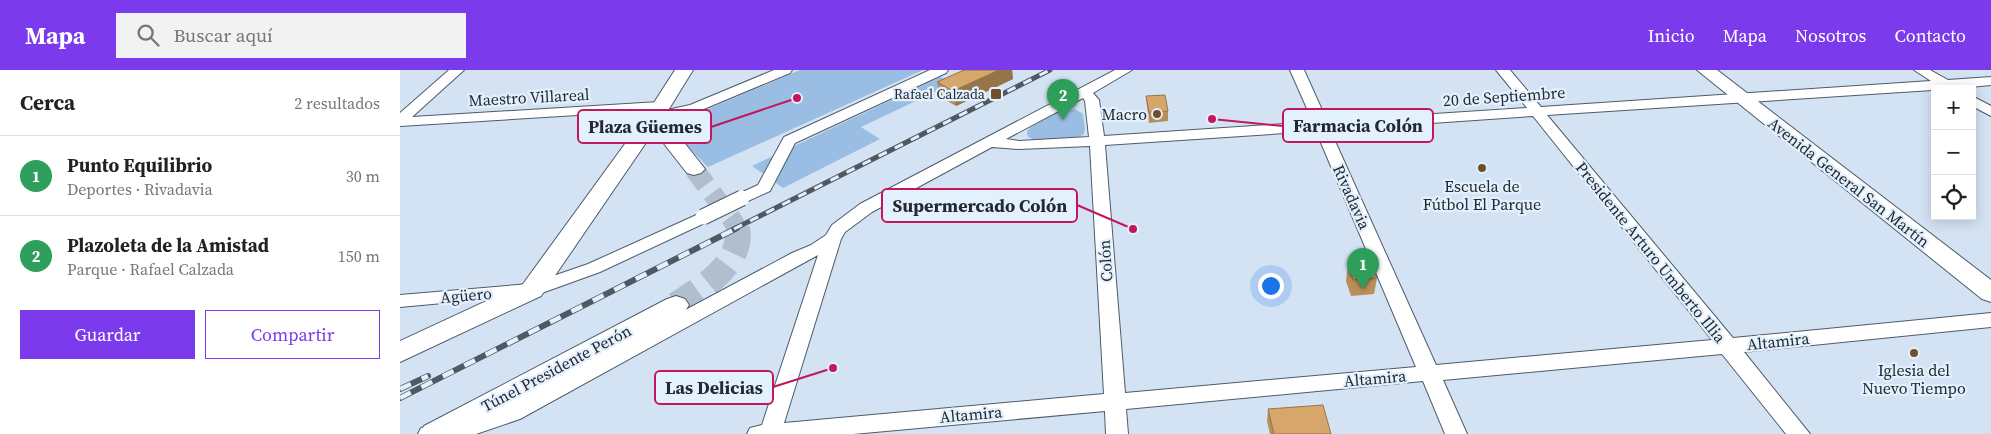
<!DOCTYPE html>
<html lang="es">
<meta charset="utf-8">
<style>
body{margin:0;font-family:"Source Serif 4",serif;background:#f2f2f2;color:#222}
.controls{position:absolute;right:15px;top:15px;display:grid;overflow:hidden;border-radius:0px;box-shadow:0 2px 12px #0003}
.controls button{width:45px;height:45px;display:grid;place-items:center;padding:0;border:0;border-bottom:1px solid #e0e0e0;background:#fff;color:#222;font:25px sans-serif}
.you{position:absolute;left:870px;top:215px;width:18px;height:18px;margin:-12px;border:4px solid #fff;border-radius:50%;background:#1a73e8;box-shadow:0 0 0 8px #1a73e833}
.badge{display:grid;place-items:center;width:32px;height:32px;border-radius:50%;background:#7c3aed;color:#fff;font-size:16px;font-weight:700}
.pin{position:absolute;translate:-50% -41px;filter:drop-shadow(0 1px 2px #0008)}
.pin::after{content:'';position:absolute;top:26px;width:18px;height:15px;background:inherit;clip-path:polygon(0 0,100% 0,50% 100%)}
.list{margin:0;padding:0;list-style:none}
h2{display:flex;justify-content:space-between;align-items:center;height:65px;margin:0;padding:0 20px;font-size:21px}
h2 small{font-size:16px;font-weight:400;color:#767676}
.list li{display:grid;grid-template-columns:32px 1fr auto;gap:15px;align-items:center;box-sizing:border-box;height:80px;padding:0 20px;border-top:1px solid #e0e0e0}
.list b{display:block;font-size:19px;white-space:nowrap}
.list p{margin:0;font-size:16px;white-space:nowrap;color:#767676}
.list em{font-size:16px;font-style:normal;color:#767676}
.actions{display:flex;gap:10px;padding:15px 20px}
.actions a{flex:1;padding:11px 0;border:1px solid #7c3aed;border-radius:0px;text-align:center;font-size:18px;color:#7c3aed}
.actions .main{background:#7c3aed;color:#fff}
.icon{flex:none;width:28px;height:28px;fill:none;stroke:currentColor;stroke-width:2;stroke-linecap:round;stroke-linejoin:round}
.map{position:relative;flex:none;width:1591px;height:364px;overflow:hidden}
header{display:flex;align-items:center;gap:30px;box-sizing:border-box;height:70px;padding:0 25px;background:#7c3aed;color:#fff}
header strong{font-size:24px}
nav{display:flex;gap:28px;margin-inline-start:auto;font-size:18px}
.search{width:350px;height:45px;background:#f2f2f2;display:flex;align-items:center;gap:12px;box-sizing:border-box;padding:0 18px;border-radius:0px;color:#767676;font-size:19px}
main{display:flex}
aside{flex:1;background:#fff}
.map>svg:first-child{display:block}
.green{fill:#9abee3}
.lines{fill:none;stroke-linecap:round;stroke-linejoin:round}
.secondary-tunnel-far1{stroke:#b1becd;stroke-width:20;stroke-dasharray:20 10;stroke-linecap:butt}
.secondary-tunnel{stroke:#b1becd;stroke-width:26;stroke-dasharray:26 13;stroke-linecap:butt}
.street-casing{stroke:#4d5b69;stroke-width:2}
.secondary-casing{stroke:#4d5b69;stroke-width:2}
.street{fill:#fff;fill-rule:evenodd}
.secondary{fill:#fff;fill-rule:evenodd}
.rail-far1-casing{stroke:#505861;stroke-width:5}
.rail-casing{stroke:#505861;stroke-width:6}
.rail-far1{stroke:#e3f0fe;stroke-width:3;stroke-dasharray:9;stroke-linecap:butt}
.rail{stroke:#e3f0fe;stroke-width:4.5;stroke-dasharray:12;stroke-linecap:butt}
.street-bridge-casing{stroke:#4d5b69;stroke-width:17;stroke-linecap:butt}
.street-bridge{stroke:#fff;stroke-width:15}
.wall{fill:#b88f5b}
.shaded-wall{fill:#96744a}
.building{fill:#d6a66a;stroke:#96744a}
.poi-dot{fill:#705026;stroke:#e3f0fe;stroke-width:2}
.labels{text-anchor:middle;dominant-baseline:central;stroke-width:4.5;stroke-linejoin:round;paint-order:stroke}
.far-poi-label{font-size:14px;fill:#23292f;stroke:#e3f0fe;text-anchor:end}
.street-label{font-size:16px;fill:#23292f;stroke:#e3f0fe}
.poi-label{font-size:16px;fill:#23292f;stroke:#e3f0fe}
.leader{fill:none;stroke:#c2185b;stroke-width:2}
.callout-dot{fill:#c2185b;stroke:#e3f0fe;stroke-width:2}
.callout{fill:#e3f0fe;stroke:#c2185b;stroke-width:2}
.callout-label{font-size:18px;text-anchor:middle;font-weight:bold;fill:#23292f}
</style>
<header>
<strong>Mapa</strong>
<div class="search"><svg class="icon" aria-label="search" viewBox="0 0 24 24"><circle cx="10" cy="10" r="6"/><path d="M15 15l6 6"/></svg>Buscar aquí</div>
<nav><a>Inicio</a><a>Mapa</a><a>Nosotros</a><a>Contacto</a></nav>
</header>
<main>
<aside>
<h2>Cerca<small>2 resultados</small></h2>
<ul class="list">
<li><span class="badge" style="background:#2e9e5b">1</span><div><b>Punto Equilibrio</b><p>Deportes · Rivadavia</p></div><em>30 m</em></li>
<li><span class="badge" style="background:#2e9e5b">2</span><div><b>Plazoleta de la Amistad</b><p>Parque · Rafael Calzada</p></div><em>150 m</em></li>
</ul>
<div class="actions"><a class="main">Guardar</a><a>Compartir</a></div>
</aside>
<div class="map">
<svg width="1591" height="364" viewBox="0 0 1591 364">
<rect width="100%" height="100%" fill="#d4e3f4"/>
<!-- green -->
<g class="green">
<polygon points="400,0 523,0 308,97 267,56"/>
<polygon points="540,7 554,13 461,57 480,69 383,118 352,96"/>
<path d="M675,39l8,5 2,16 -2,5c-8,4 -46,8 -53,3 -3,-2 -3,-4 -3,-7l4,-4 30,-17z"/>
</g>
<g class="lines">
<!-- secondary-tunnel-far1 -->
<polyline class="secondary-tunnel-far1" points="294,99 333,151 337,159"/>
<!-- secondary-tunnel -->
<path class="secondary-tunnel" d="M276,235c25,-16 68,-42 61,-77"/>
<!-- street casing -->
<g class="street-casing">
<g id="street">
<polygon points="49,0 64,0 12,47 259,32 266,36 259,40 0,56 0,43"/>
<polygon points="374,0 392,0 390,3 299,41 254,51 249,50 247,47 249,44 290,35"/>
<polygon points="530,0 548,0 546,3 395,73 370,121 348,131 336,131 334,128 336,125 358,115 384,67"/>
<path d="M715,0h17l-39,23 6,7 5,36 209,-14 -23,-52h14l23,51 200,-13 -31,-38h14l31,37 390,-26 -17,-11h16l18,10 43,-3v8l-43,4 -401,26 186,223 258,-25v14l-247,25 66,82h-24l-64,-80 -279,26 24,54h-22l-22,-53 -297,28 2,25h-22l-1,-23 -252,23h-106l3,-6 12,-3 56,-170 -298,164 -44,15h-58l3,-6 53,-11 30,-10 288,-154 19,-8 15,-10 6,-10 28,-21zM683,28l2,3 4,36 -70,4 -13,-2zM1133,46l179,224 -276,25 -106,-235zM916,61l100,236 -291,26 -20,-248zM690,76l14,248 -320,29 57,-184 4,-7 27,-20 120,-65 27,2z"/>
<polygon points="1572,26 1591,36 1591,46 1572,36"/>
<polygon points="303,142 309,143 311,147 309,151 200,202 139,224 0,237 0,225 130,214 188,194"/>
</g>
</g>
<!-- secondary casing -->
<g class="secondary-casing">
<g id="secondary">
<polygon points="275,0 293,0 264,47 305,99 301,103 294,105 287,103 254,61 141,226 0,292 0,271 123,214 246,45"/>
<polygon points="1297,0 1317,0 1591,210 1591,232 1582,229"/>
<polygon points="276,226 285,229 289,235 285,241 61,364 20,364 24,356 267,229"/>
</g>
</g>
<!-- street -->
<use href="#street" class="street"/>
<!-- secondary -->
<use href="#secondary" class="secondary"/>
<!-- rail-far1 casing -->
<g class="rail-far1-casing">
<polyline id="rail-far1" points="334,159 650,0"/>
</g>
<!-- rail casing -->
<g class="rail-casing">
<g id="rail">
<polyline points="0,319 28,306"/>
<polyline points="0,328 337,158"/>
</g>
</g>
<!-- rail-far1 -->
<use href="#rail-far1" class="rail-far1"/>
<!-- rail -->
<use href="#rail" class="rail"/>
<!-- street-bridge casing -->
<g class="street-bridge-casing">
<polyline id="street-bridge" points="303,147 342,128"/>
</g>
<!-- street-bridge -->
<use href="#street-bridge" class="street-bridge"/>
</g>
<!-- wall -->
<g class="wall">
<polygon points="564,0 612,0 613,9 556,36 540,27 537,12"/>
<polygon points="746,26 768,41 768,51 749,53 747,37"/>
<polygon points="948,195 977,208 974,224 951,226 946,211"/>
<polygon points="868,339 931,364 870,364 867,351"/>
</g>
<!-- shaded-wall -->
<polygon class="shaded-wall" points="599,0 612,0 613,9 556,36 553,21"/>
<!-- building -->
<g class="building">
<polygon points="564,0 599,0 553,21 537,12"/>
<polygon points="765,25 768,41 749,42 746,26"/>
<polygon points="971,193 977,208 953,210 948,195"/>
<polygon points="923,335 931,364 874,364 868,339"/>
</g>
<!-- markers -->
<g class="poi-dot">
<rect x="590" y="18" width="12" height="12" rx="2.5"/>
<circle cx="757" cy="44" r="5"/>
<circle cx="1082" cy="98" r="5"/>
<circle cx="1514" cy="283" r="5"/>
</g>
<g class="labels">
<!-- far-poi labels -->
<g class="far-poi-label">
<text x="585" y="24">Rafael Calzada</text>
</g>
<!-- street labels -->
<g class="street-label">
<text transform="translate(1104 26) rotate(-4)">20 de Septiembre</text>
<text transform="translate(129 27) rotate(-3)">Maestro Villareal</text>
<text transform="translate(1449 112) rotate(38)">Avenida General San Martín</text>
<text transform="translate(952 127) rotate(66)">Rivadavia</text>
<text transform="translate(1251 182) rotate(51)">Presidente Arturo Umberto Illia</text>
<text transform="translate(705 191) rotate(-94)">Colón</text>
<text transform="translate(66 225) rotate(-5)">Agüero</text>
<text transform="translate(1378 271) rotate(-6)">Altamira</text>
<text transform="translate(156 298) rotate(-28)">Túnel Presidente Perón</text>
<text transform="translate(975 308) rotate(-5)">Altamira</text>
<text transform="translate(571 344) rotate(-5)">Altamira</text>
</g>
<!-- poi labels -->
<g class="poi-label">
<text x="747" y="44" text-anchor="end">Macro</text>
<text x="1082" y="116">Escuela de<tspan x="1082" dy="18">Fútbol El Parque</tspan></text>
<text x="1514" y="300">Iglesia del<tspan x="1514" dy="18">Nuevo Tiempo</tspan></text>
</g>
</g>
<!-- callouts -->
<path class="leader" d="M812 49L883 56M397 28L311 57M733 159L677 135M433 298L373 317"/>
<g class="callout-dot">
<circle cx="812" cy="49" r="5"/>
<circle cx="397" cy="28" r="5"/>
<circle cx="733" cy="159" r="5"/>
<circle cx="433" cy="298" r="5"/>
</g>
<g class="callout">
<rect x="883" y="39" width="150" height="33" rx="5"/>
<rect x="178" y="40" width="133" height="33" rx="5"/>
<rect x="482" y="119" width="195" height="33" rx="5"/>
<rect x="255" y="301" width="118" height="33" rx="5"/>
</g>
<g class="callout-label">
<text x="958" y="62">Farmacia Colón</text>
<text x="245" y="63">Plaza Güemes</text>
<text x="580" y="142">Supermercado Colón</text>
<text x="314" y="324">Las Delicias</text>
</g>
</svg>
<div class="controls">
<button>+</button>
<button>−</button>
<button><svg class="icon" aria-label="locate" viewBox="0 0 24 24"><circle cx="12" cy="12" r="6"/><path d="M12 2v4M12 18v4M2 12h4M18 12h4"/></svg></button>
</div>
<div class="you"></div>
<div class="pin badge" style="left:963px;top:219px;background:#2e9e5b">1</div>
<div class="pin badge" style="left:663px;top:50px;background:#2e9e5b">2</div>
</div>
</main>
